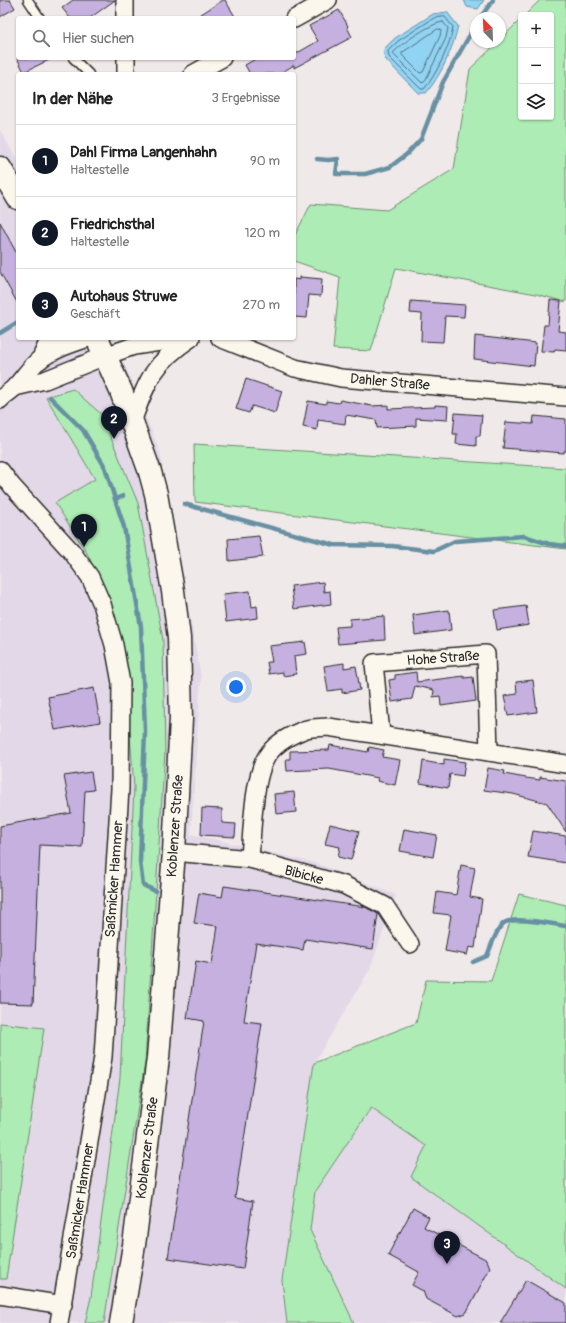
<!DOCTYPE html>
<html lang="de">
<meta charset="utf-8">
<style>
body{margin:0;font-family:Pangolin,sans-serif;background:#f6f6f6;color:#222}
.controls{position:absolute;right:12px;top:12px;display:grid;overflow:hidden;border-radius:4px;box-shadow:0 1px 3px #0004}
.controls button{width:36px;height:36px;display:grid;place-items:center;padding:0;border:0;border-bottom:1px solid #e0e0e0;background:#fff;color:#222;font:20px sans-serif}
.compass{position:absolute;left:470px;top:12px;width:36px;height:36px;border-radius:50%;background:#fff;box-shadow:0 1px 3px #0004;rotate:337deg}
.you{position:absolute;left:236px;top:687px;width:14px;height:14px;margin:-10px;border:3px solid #fff;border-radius:50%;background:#1a73e8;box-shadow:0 0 0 6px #1a73e833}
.badge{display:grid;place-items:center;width:26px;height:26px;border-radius:50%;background:#111827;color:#fff;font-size:13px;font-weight:700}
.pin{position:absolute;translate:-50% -33px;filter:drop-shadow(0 1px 2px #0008)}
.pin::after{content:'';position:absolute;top:21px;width:14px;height:12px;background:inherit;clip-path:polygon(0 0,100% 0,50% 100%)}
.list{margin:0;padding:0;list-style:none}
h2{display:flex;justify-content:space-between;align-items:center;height:52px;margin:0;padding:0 16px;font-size:17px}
h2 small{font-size:13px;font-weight:400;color:#767676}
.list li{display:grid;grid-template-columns:26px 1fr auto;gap:12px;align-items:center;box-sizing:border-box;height:72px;padding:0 16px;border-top:1px solid #e0e0e0}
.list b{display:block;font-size:15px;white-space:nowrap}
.list p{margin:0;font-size:13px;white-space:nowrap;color:#767676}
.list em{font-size:13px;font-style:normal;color:#767676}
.icon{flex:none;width:22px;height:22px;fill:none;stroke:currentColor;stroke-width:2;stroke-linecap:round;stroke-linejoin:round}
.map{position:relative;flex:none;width:566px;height:1323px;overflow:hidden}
.search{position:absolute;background:#fff;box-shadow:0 1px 3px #0004;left:16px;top:16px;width:280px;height:44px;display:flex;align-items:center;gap:10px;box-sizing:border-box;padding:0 14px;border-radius:4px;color:#767676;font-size:15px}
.panel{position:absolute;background:#fff;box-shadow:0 1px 3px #0004;left:16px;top:72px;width:280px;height:268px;border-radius:4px}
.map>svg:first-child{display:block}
.built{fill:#e3d8e7}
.green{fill:#adecb4;stroke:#6c8c70}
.water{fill:#91d3f3;stroke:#6890a3}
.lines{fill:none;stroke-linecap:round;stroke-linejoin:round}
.shore{stroke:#546e7b;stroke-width:1}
.stream{stroke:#6890a3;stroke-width:4.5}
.building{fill:#c5b0e0;stroke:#2b2b2b}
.service-casing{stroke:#2b2b2b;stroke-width:11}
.minor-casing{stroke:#2b2b2b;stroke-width:20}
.secondary-casing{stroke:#2b2b2b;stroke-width:25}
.service{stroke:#fbf7ec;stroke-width:8}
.minor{stroke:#fbf7ec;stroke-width:17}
.secondary{stroke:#fbf7ec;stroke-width:22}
.labels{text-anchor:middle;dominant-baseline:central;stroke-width:4;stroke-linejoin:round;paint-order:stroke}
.street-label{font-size:14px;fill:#2b2b2b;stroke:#fbf7ec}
</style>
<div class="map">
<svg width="566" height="1323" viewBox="0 0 566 1323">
<rect width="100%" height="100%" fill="#f0e9ea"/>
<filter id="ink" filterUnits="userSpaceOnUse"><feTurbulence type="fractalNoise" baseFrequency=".025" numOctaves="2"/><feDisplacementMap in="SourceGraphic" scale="8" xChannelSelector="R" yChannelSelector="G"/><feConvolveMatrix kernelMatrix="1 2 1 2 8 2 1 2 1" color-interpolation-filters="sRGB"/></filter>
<g filter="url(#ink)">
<!-- built -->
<g class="built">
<polygon points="0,130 18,162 18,338 114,338 160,452 201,677 191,834 316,863 396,895 370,969 314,1063 282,1280 287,1323 0,1323"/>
<polygon points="371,1108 426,1146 411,1177 566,1289 566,1323 354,1323 310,1230 315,1191"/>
</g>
<!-- green -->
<g class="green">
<polygon points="540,0 566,0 566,302 536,294 396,268 371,351 333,349 340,277 294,261 294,237 311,204 387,210 454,169 470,69 498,42 500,42 500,40 521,19 521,117 551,117 551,15 525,15"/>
<polygon points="73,389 101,414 138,503 163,640 165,751 145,1062 104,1323 85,1323 91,1297 120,1078 134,787 126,682 111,603 86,551 55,503 95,479 46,397"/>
<polygon points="194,444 566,468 566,549 195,502"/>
<polygon points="519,894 566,905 566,1289 411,1177 426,1146 371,1108 315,1191 310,1230 354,1323 287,1323 282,1280 314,1063 416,1023 426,980 491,981"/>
<polygon points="0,1023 44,1028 6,1279 0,1279"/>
</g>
<!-- water -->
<g class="water">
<polygon points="464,0 484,0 478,9 467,7"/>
<path d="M447,12l11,14c-5,22 -17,50 -32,67h-8l-33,-34 -2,-9 12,-12 38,-24z"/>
</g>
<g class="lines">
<!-- shore -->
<g class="shore">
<path d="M445,17l8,10c-2,16 -17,49 -29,62h-3l-32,-32 -1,-6 10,-10 36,-23z"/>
<path d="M443,22l5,6 -2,10 -20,41 -4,4 -28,-28 -1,-2c9,-10 38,-30 50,-31z"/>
<polygon points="438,29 441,30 440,36 423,72 420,73 402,55 402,53"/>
</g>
<!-- stream -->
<g class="stream">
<polyline points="480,18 493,0"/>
<polyline points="317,159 328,160 338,159 336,174 365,174 390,167 407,154 421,139 443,82 476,24"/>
<polyline points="0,333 18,322"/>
<polyline points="50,397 83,430 105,467 115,499 123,496"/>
<polyline points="115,499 124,527 141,627 145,731 140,862 143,885 155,891"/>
<polyline points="184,504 334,545 392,546 434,551 455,541 524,536 549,544 566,546"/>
<path d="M473,962l14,-6c4,-9 9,-27 17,-33 10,-7 49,1 62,3"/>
</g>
</g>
<!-- building -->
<g class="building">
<polygon points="0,0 10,0 15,8 0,17"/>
<polygon points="73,0 115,0 90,18 70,18 62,8"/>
<polygon points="223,0 225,0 236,18 195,18"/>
<polygon points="339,10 348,26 347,27 352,37 294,68 294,65 279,74 250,74 245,65 257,58 294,58 294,55 318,41 309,26"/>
<polygon points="17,58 53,58 24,72"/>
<polygon points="0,222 18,256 18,304 0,272"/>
<polygon points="300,277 322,279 321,296 309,295 307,318 294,317 294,279 300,280"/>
<polygon points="550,300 561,301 558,331 566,332 566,350 555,349 554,352 541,351 544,325 548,325"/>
<polygon points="411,301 465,305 464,317 445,316 443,342 421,341 422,314 410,313"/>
<polygon points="475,336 536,343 534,366 474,359"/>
<polygon points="246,379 282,391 275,413 252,406 249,413 236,409"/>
<polygon points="340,400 372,406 388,405 388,409 435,407 435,405 448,406 447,420 416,418 416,426 377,428 376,420 346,415 345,424 318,420 317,430 303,427 308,401 326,404 326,401 339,403"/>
<polygon points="455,413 482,415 480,436 476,436 476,446 456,444 457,434 453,434"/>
<polygon points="534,416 566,419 566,451 564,451 564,453 503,448 506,422 533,424"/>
<polygon points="259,536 263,557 229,561 228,539"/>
<polygon points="323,582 324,592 330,591 331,604 294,609 291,586"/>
<polygon points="250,591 252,607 257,606 258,618 226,622 223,594"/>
<polygon points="526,606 529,625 497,630 494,610"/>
<polygon points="449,610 451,630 415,635 413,615"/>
<polygon points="384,616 385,640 338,644 336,627 350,626 350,619"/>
<polygon points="305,642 307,654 294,656 296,674 283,676 283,672 269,674 267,662 272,662 269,646"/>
<polygon points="344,663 344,668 356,666 360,690 342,693 342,689 328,691 324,666"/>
<polygon points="416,672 417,682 464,676 464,678 473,677 476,701 441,706 440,696 433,697 434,690 415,686 412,699 392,702 389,680 395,679 395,675"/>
<polygon points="533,680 537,712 508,716 504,696 517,694 516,682"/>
<polygon points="94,688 100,722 55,730 48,697"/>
<polygon points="330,745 368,752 369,747 384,750 382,757 400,760 395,785 377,781 378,778 329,769 287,771 286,759 290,759 290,751 329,750"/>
<polygon points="444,759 465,762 463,776 450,774 448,788 420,783 423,761 444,765"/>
<polygon points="488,768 505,771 504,774 526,778 540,780 540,777 566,781 566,832 547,803 513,794 484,790"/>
<polygon points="91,772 94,790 85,791 82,847 40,845 33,1004 0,1003 0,826 71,813 64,776"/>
<polygon points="294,792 296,812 276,814 274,794"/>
<polygon points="202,808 222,809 222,823 236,824 235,837 201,835"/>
<polygon points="330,824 359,831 351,860 338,857 340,847 325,844"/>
<polygon points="404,829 437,835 433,857 400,851"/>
<polygon points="533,831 566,836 566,863 528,857"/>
<polygon points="461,865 475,868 470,897 482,899 475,948 469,947 467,955 445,951 451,915 434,913 437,892 456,895"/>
<polygon points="224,886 365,907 378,914 373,949 305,939 303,950 256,943 244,1021 262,1023 235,1198 253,1201 243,1269 168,1258 204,1021 187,1018 196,961 212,964 218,926 194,923 199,893 222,897"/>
<polygon points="413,1208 429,1217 424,1227 487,1260 490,1268 466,1313 458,1316 426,1299 423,1291 412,1285 419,1272 388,1255"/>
<polygon points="526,1280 566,1303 566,1323 500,1323"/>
</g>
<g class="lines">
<!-- service casing -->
<g class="service-casing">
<g id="service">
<polyline points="28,0 40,18"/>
<polyline points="73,58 89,74"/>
</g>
</g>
<!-- minor casing -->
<g class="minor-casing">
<g id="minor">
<polyline points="125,0 125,18"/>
<polyline points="294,19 328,0"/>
<polyline points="126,58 126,74"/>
<polyline points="193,74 222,58"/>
<polyline points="220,338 295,368 341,378 566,397"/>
<polyline points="40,360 50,338"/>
<polyline points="15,387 45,380 105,356 134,346 186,338"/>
<path d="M0,400c4,-5 10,-8 14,-12 9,-9 15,-20 25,-28 15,-11 32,-16 49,-22"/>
<path d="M132,422c15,-41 21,-59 59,-84"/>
<polyline points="0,470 12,486 72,552 90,577 102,604 114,645 121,683 120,789 103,1057 59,1323"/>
<polyline points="381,734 374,663 486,654 489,752"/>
<polyline points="174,852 250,859 344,885 385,906 410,944"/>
<path d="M250,859c2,-26 3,-81 17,-103 7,-11 22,-20 34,-25 7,-4 19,-3 27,-4l238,37"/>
<polyline points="0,1295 63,1305"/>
</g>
</g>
<!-- secondary casing -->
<g class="secondary-casing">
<g id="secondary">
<polyline points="0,168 18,198"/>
<polyline points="97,338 121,391 132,422 150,472 156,494 173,591 179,638 180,679 181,719 174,852 158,1058 134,1245 121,1323"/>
</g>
</g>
<!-- service -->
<use href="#service" class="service"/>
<!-- minor -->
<use href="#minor" class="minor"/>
<!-- secondary -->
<use href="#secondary" class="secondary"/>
</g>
</g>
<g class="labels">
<!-- street labels -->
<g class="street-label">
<text transform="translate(390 382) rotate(5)">Dahler Straße</text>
<text transform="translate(443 658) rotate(-4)">Hohe Straße</text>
<text transform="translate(175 826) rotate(-86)">Koblenzer Straße</text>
<text transform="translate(304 875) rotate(15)">Bibicke</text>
<text transform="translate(114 879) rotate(-86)">Saßmicker Hammer</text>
<text transform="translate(147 1148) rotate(-83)">Koblenzer Straße</text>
<text transform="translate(80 1201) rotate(-81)">Saßmicker Hammer</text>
</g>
</g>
</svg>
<div class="controls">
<button>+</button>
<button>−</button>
<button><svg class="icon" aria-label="layers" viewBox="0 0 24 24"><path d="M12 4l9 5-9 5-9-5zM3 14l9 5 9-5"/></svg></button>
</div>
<svg class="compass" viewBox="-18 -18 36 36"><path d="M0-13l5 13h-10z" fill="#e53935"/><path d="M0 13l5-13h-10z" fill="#767676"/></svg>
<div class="you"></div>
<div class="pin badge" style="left:84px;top:547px">1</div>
<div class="pin badge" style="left:114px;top:439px">2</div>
<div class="pin badge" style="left:447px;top:1264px">3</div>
<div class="search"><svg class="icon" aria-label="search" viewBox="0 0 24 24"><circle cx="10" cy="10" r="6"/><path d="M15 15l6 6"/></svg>Hier suchen</div>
<section class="panel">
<h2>In der Nähe<small>3 Ergebnisse</small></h2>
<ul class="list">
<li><span class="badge">1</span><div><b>Dahl Firma Langenhahn</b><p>Haltestelle</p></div><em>90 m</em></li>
<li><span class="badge">2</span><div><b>Friedrichsthal</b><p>Haltestelle</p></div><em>120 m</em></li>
<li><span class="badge">3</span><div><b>Autohaus Struwe</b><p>Geschäft</p></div><em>270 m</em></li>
</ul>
</section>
</div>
